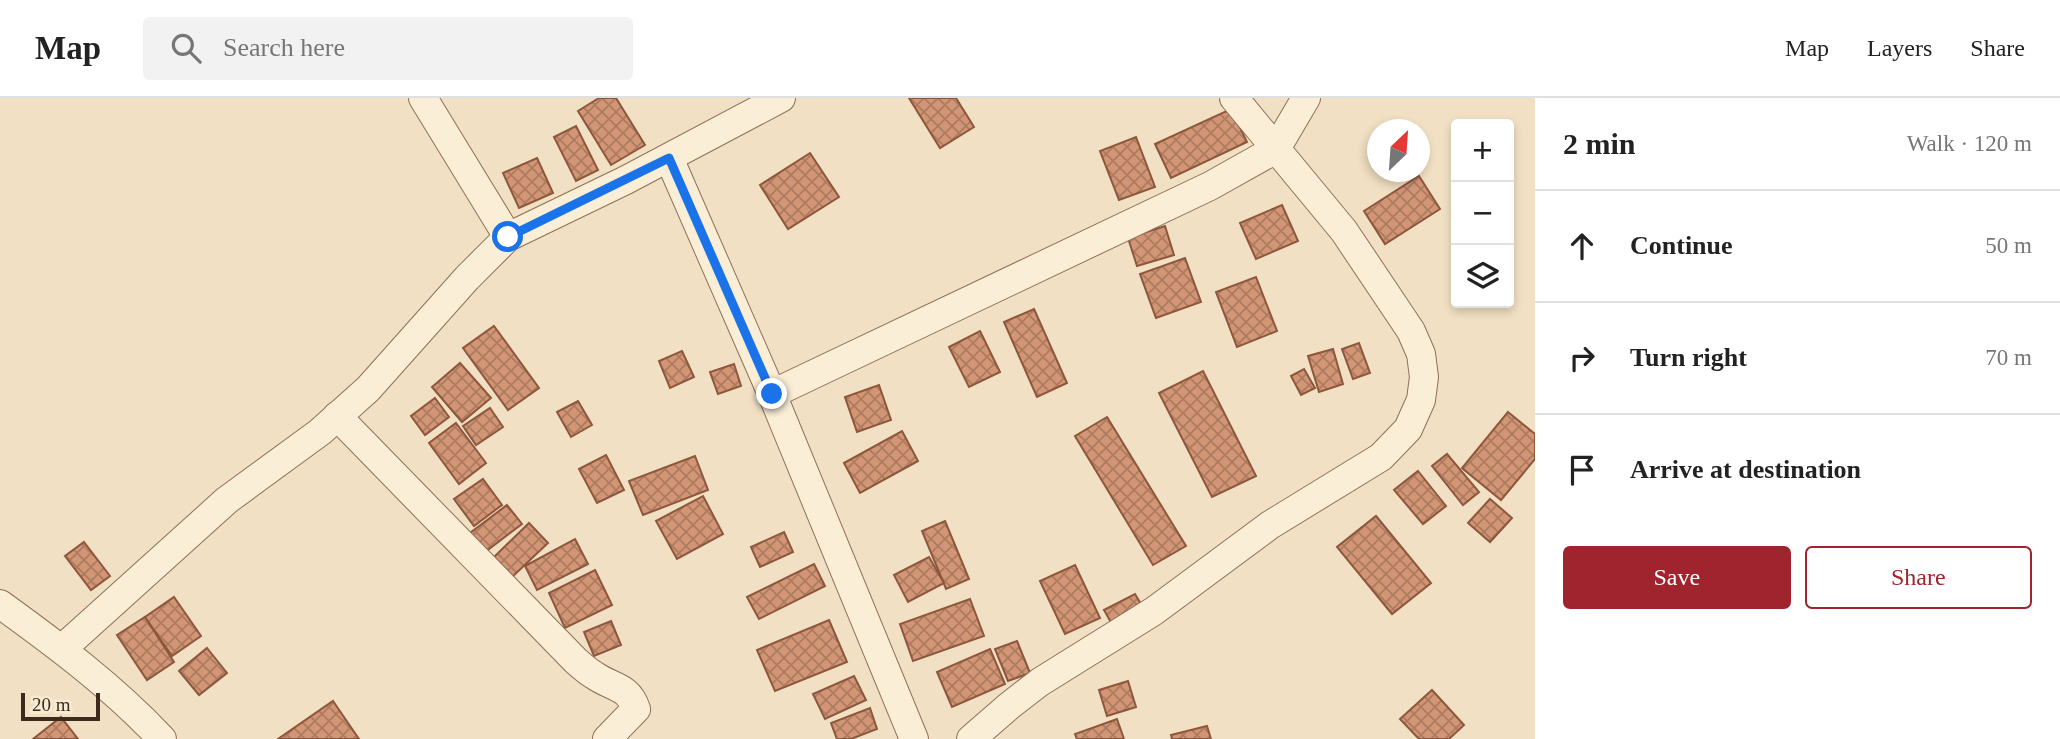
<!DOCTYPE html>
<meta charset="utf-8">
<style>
body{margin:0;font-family:Georgia,serif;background:#f2f2f2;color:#222}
.controls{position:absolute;right:21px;top:21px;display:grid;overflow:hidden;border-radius:7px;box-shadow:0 4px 10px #0003}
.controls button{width:63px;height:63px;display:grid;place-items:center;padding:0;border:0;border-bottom:2px solid #e0e0e0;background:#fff;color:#222;font:35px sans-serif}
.compass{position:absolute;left:1367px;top:21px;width:63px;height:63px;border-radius:50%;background:#fff;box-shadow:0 4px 10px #0003;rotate:25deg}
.scale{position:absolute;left:21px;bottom:18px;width:79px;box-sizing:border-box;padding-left:7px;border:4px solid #3c2a1d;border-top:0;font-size:19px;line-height:24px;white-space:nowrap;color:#3c2a1d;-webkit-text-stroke:5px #f8ebd3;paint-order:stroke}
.stop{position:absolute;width:21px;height:21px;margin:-16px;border:5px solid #1a73e8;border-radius:50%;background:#fff}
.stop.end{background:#1a73e8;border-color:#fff;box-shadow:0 2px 7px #0008}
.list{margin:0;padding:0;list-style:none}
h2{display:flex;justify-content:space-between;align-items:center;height:91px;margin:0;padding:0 28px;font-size:30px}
h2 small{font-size:23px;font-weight:400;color:#767676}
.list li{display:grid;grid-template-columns:46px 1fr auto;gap:21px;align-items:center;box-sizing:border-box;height:112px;padding:0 28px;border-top:2px solid #e0e0e0}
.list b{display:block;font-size:26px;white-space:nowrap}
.list em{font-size:23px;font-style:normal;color:#767676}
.actions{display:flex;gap:14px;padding:21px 28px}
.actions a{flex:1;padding:16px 0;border:2px solid #a0242e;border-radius:7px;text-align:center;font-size:24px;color:#a0242e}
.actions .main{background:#a0242e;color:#fff}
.icon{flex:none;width:38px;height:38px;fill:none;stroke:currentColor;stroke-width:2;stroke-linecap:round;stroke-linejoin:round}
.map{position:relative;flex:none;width:1535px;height:641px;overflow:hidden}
header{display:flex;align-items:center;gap:42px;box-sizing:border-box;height:98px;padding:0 35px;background:#fff;border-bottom:2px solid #e0e0e0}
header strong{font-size:33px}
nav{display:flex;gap:38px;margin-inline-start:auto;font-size:24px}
.search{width:490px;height:63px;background:#f2f2f2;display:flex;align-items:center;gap:18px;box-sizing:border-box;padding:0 24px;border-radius:7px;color:#767676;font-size:26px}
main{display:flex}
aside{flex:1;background:#fff}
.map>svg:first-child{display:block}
.building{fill:url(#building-cross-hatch);stroke:#8e573c;stroke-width:2}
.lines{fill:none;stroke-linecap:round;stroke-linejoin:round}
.street-casing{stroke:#8d7158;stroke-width:30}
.street{stroke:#fbeed7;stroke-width:28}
.route{stroke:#1a73e8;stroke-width:9}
</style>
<header>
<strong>Map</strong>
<div class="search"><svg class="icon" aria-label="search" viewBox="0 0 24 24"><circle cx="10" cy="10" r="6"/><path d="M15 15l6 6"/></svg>Search here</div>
<nav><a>Map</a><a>Layers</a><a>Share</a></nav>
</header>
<main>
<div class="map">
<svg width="1535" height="641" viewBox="0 0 1535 641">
<defs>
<pattern id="building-cross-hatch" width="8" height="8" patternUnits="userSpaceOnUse" patternTransform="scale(1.75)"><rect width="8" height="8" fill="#d29676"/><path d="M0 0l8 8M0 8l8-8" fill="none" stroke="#ac7b60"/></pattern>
</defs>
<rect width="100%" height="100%" fill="#f1e0c3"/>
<!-- building -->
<g class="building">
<polygon points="599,0 616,0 645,47 611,67 578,13"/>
<polygon points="909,0 956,0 974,29 940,50"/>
<polygon points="1231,11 1247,44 1171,80 1155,46"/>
<polygon points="576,28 598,72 576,83 554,39"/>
<polygon points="1136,39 1155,89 1119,102 1100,53"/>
<polygon points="810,55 839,99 788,131 760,87"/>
<polygon points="537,60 553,95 519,110 503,75"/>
<polygon points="1419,78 1440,111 1385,146 1364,113"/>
<polygon points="1282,107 1298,143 1256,161 1240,125"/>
<polygon points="1165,128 1174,157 1137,168 1128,140"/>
<polygon points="1185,160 1201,204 1156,220 1140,176"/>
<polygon points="1256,179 1277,233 1237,249 1216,194"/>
<polygon points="1034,211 1067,285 1037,299 1004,224"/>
<polygon points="494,228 539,290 508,312 463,250"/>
<polygon points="980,233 1000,274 969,289 949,249"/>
<polygon points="1359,245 1370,275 1353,281 1342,251"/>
<polygon points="1333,251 1343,286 1319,294 1308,258"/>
<polygon points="682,253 694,279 670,290 659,263"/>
<polygon points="460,265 491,300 462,324 432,289"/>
<polygon points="734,266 741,288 718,296 710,274"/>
<polygon points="1304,271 1315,290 1301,297 1291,278"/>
<polygon points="1203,273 1256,378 1212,399 1159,295"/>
<polygon points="879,287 891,322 857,334 845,299"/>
<polygon points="435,300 449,319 425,337 411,318"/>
<polygon points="578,303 592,327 571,339 557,314"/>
<polygon points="490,310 503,329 476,347 463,328"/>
<polygon points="1508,314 1535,336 1535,361 1501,402 1462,370"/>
<polygon points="1107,319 1186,448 1153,467 1075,338"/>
<polygon points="456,325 486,365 459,386 429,345"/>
<polygon points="902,333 918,363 860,395 844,365"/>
<polygon points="1447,356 1479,394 1463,407 1432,368"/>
<polygon points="606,357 624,392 597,405 579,371"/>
<polygon points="695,358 708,392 643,417 629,383"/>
<polygon points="1418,373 1446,408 1423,426 1394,392"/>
<polygon points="483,381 502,407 474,428 454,401"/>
<polygon points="703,398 723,436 677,461 656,423"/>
<polygon points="1490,401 1512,420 1490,444 1468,425"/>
<polygon points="507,407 522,426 485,454 470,435"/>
<polygon points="1376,418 1431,485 1392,516 1337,449"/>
<polygon points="945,423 969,481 946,491 922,433"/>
<polygon points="529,425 548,445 512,479 493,460"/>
<polygon points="784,434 793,454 760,469 751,449"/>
<polygon points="575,441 588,466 537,492 525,468"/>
<polygon points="84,444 110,478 91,492 65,458"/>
<polygon points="929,459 944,485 908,504 894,477"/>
<polygon points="814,466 825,488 759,521 747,499"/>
<polygon points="1075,467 1100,520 1065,536 1040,483"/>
<polygon points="595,472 612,507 565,530 549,495"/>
<polygon points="1135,496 1144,511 1113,528 1104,512"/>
<polygon points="174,499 201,538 172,558 145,519"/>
<polygon points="970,501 984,538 913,563 900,526"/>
<polygon points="145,519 174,564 147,582 117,537"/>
<polygon points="829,522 847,564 775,593 757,552"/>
<polygon points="611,523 621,547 594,558 584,534"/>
<polygon points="1017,543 1030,575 1008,583 995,551"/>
<polygon points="207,550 227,575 199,597 179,573"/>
<polygon points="990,551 1005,586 952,609 937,574"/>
<polygon points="854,578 866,602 825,621 813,596"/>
<polygon points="1128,583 1136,609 1107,618 1099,592"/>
<polygon points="1432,592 1464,627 1449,641 1419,641 1400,621"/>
<polygon points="333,603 359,641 278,641"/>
<polygon points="870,610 877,631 851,641 837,641 831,625"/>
<polygon points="61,619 78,641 33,641"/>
<polygon points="1117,621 1124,641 1077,641 1075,636"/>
<polygon points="1207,628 1211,641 1172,641 1171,637"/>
</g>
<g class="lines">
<!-- street casing -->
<g class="street-casing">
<g id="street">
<polyline points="423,0 508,139"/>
<polyline points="669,60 772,296 914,641"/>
<polyline points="772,296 1210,88 1276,51 1306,0"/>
<path d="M337,318l239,245c6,5 11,10 18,14 18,13 34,10 42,34l-29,30"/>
<path d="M0,506c58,42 112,82 162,135"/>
<polyline points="63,550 227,402 320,334 368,291 467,180 508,139 626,82 781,0"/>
<polyline points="971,641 1009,608 1040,584 1154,513 1270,427 1381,359 1408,331 1421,302 1424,279 1421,256 1411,233 1344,133 1234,0"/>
</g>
</g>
<!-- street -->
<use href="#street" class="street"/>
</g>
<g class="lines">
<!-- route -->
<polyline class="route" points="508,139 669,60 772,296"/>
</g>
</svg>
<div class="controls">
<button>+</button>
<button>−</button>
<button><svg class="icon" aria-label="layers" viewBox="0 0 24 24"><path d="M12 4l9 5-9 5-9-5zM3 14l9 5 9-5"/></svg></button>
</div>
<svg class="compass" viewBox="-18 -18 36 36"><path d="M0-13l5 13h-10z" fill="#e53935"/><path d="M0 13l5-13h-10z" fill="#767676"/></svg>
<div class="scale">20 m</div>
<div class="stop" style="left:508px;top:139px"></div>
<div class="stop end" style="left:772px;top:296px"></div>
</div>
<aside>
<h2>2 min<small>Walk · 120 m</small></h2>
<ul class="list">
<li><svg class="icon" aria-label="ahead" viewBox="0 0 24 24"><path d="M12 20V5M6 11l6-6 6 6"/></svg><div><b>Continue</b></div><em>50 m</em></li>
<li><svg class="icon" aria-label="right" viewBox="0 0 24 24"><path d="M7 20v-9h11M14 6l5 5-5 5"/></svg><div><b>Turn right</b></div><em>70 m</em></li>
<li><svg class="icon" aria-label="arrive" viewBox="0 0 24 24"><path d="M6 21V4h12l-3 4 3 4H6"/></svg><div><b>Arrive at destination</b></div></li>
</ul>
<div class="actions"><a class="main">Save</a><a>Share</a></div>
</aside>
</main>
